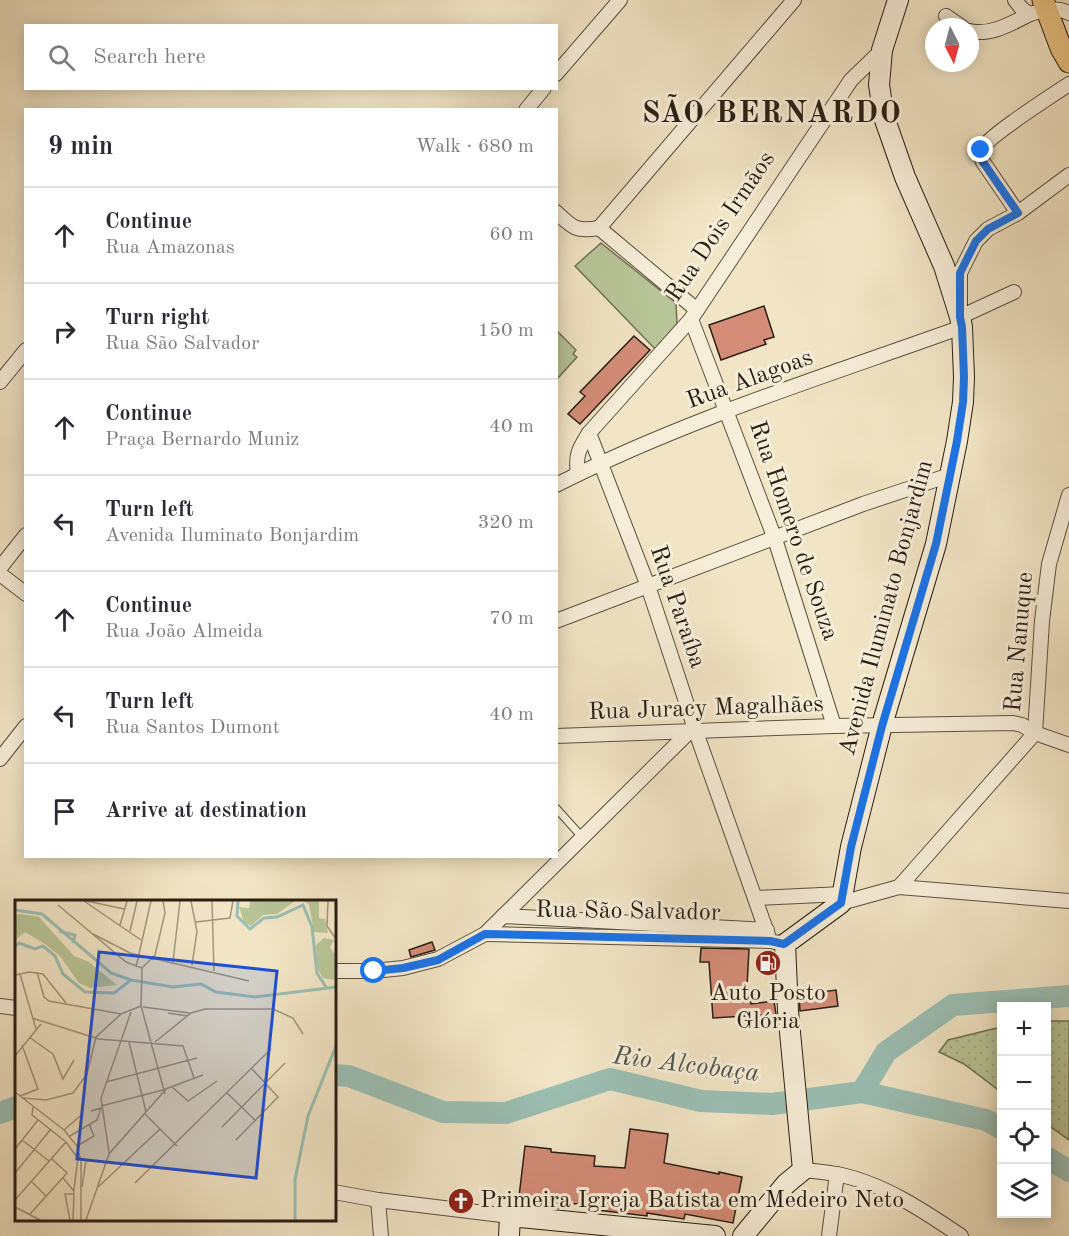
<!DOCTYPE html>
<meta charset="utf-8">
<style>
body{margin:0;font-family:"Old Standard TT",serif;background:#f7f7f7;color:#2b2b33}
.controls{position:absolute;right:18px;bottom:18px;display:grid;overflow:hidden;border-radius:0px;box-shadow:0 3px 15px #0003}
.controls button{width:54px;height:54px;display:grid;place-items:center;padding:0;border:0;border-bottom:2px solid #e1e1e2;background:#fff;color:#2b2b33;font:30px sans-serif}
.compass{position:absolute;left:925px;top:18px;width:54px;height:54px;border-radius:50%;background:#fff;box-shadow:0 3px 15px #0003;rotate:174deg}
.stop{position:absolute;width:18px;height:18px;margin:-14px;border:4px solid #1a73e8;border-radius:50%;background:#fff}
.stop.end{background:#1a73e8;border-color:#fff;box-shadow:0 2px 6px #0008}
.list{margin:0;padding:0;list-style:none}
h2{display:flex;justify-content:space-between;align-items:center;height:78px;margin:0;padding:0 24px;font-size:26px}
h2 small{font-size:20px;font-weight:400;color:#7c7c81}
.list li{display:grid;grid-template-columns:39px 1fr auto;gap:18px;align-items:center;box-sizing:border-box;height:96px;padding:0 24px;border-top:2px solid #e1e1e2}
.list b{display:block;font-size:22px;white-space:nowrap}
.list p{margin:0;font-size:20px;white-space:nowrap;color:#7c7c81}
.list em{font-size:20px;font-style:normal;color:#7c7c81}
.icon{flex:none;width:33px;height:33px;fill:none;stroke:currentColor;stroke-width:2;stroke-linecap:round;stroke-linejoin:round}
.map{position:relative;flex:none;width:1069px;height:1236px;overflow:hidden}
.search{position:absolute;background:#fff;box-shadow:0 3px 15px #0003;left:24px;top:24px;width:534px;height:66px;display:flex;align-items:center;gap:15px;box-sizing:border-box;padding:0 21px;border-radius:0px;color:#7c7c81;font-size:22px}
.panel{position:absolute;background:#fff;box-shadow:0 3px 15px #0003;left:24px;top:108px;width:534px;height:750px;border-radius:0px}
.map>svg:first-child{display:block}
.grass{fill:url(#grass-dots);stroke:#707254;stroke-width:1.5}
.park{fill:#b8c597;stroke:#707254;stroke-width:1.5}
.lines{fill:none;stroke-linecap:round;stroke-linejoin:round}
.river{stroke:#9bbfb4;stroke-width:22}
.building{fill:#d48c77;stroke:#281e12;stroke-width:1.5}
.lane-casing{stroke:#5a503f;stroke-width:9}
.street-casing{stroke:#5a503f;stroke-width:16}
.secondary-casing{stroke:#281e12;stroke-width:22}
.primary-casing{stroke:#281e12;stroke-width:23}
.lane{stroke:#f7eed9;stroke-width:7}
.street{stroke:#f7eed9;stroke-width:14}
.secondary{stroke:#f7eed9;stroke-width:20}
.primary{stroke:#e9c282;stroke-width:21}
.route{stroke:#1a73e8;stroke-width:8}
.labels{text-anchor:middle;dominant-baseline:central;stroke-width:6;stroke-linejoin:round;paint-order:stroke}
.street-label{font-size:24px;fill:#281e12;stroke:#f7eed9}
.poi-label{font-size:24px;fill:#281e12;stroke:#f7eed9}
.water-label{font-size:26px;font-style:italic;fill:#50564b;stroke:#f7eed9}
.district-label{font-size:30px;font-weight:bold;letter-spacing:1.5px;fill:#281e12;stroke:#f7eed9}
.inset-river{fill:none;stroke:#9bbfb4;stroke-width:3}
.inset-road{fill:none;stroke:#a1957d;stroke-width:1.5}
.view{fill:#1d4ed8;fill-opacity:0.15;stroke:#1d4ed8;stroke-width:3}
.inset-edge{fill:none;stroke:#281e12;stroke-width:3}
</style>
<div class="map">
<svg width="1069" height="1236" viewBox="0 0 1069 1236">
<defs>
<pattern id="grass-dots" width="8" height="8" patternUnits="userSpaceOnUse" patternTransform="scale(1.5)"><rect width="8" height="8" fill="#b8c597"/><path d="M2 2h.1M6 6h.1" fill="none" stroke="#9ea981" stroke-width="1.8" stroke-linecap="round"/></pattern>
</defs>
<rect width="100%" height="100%" fill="#f2e5c5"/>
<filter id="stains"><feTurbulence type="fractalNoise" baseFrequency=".00333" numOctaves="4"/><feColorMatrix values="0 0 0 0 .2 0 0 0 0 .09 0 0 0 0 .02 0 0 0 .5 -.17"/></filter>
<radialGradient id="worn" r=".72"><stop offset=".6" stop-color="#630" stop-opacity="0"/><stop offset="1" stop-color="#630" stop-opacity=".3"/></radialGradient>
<!-- grass -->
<g class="grass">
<polygon points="1047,1021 1069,1021 1069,1140 1047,1124"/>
<polygon points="1001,1027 1001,1092 964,1064 939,1052 948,1040"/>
</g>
<!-- park -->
<g class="park">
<polygon points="601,243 676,303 677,324 655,349 575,266"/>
<polygon points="556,330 576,350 573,354 577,357 557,379"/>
</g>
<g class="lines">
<!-- river -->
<g class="river">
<polyline points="334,1075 349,1076 443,1112 506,1113 610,1079 701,1101 772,1104 862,1092 886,1052 953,1005 1069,996"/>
<polyline points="862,1092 986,1120 1002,1129"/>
<polyline points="0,1113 16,1107"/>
<polyline points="1046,1157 1069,1171"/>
</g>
</g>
<!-- building -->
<g class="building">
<polygon points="764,306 774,337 764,340 766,344 721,360 709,325"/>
<polygon points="634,336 650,350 580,424 568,414 585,396 580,392"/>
<polygon points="432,942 435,950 411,957 409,950"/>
<polygon points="701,948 749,949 747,987 749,987 751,1004 774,1001 777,1021 762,1023 761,1015 713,1018 709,962 700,962"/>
<polygon points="836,990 838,1006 800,1011 799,995"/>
<polygon points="630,1129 668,1134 664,1163 719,1174 719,1172 742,1177 733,1223 685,1214 684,1219 647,1213 647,1216 597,1210 597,1206 558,1202 558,1208 518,1205 525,1146 551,1149 551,1152 595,1156 594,1166 625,1168"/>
</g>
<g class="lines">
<!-- lane casing -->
<g class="lane-casing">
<polyline id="lane" points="556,808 582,837"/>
</g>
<!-- street casing -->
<g class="street-casing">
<g id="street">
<path d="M1015,0l7,9 8,5c14,-4 26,-8 39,-1"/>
<polyline points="946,16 962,27"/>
<path d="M970,31c21,5 42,-8 60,-17"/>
<polyline points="556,74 620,0"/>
<polyline points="526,110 544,88"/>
<path d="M556,212c17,16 20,20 43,16"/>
<path d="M1018,213l-35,-51c-2,-5 -4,-8 -1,-13 6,-13 71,-54 87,-65"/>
<polyline points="599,228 794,0"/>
<polyline points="599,228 697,310"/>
<polyline points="1014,292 960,317 960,273 976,241 988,229 1018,213 1069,175"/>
<polyline points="691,319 775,539 834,726"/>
<polyline points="0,382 26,350"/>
<polyline points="589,433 648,586 696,732 770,941 785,944"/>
<path d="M578,474c-3,-19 1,-25 11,-41l102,-114 160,-239 31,-30"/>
<path d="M556,485c130,-66 270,-109 406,-158"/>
<polyline points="0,568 26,535"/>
<polyline points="0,574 26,594"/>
<polyline points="556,621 863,504 950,475"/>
<polyline points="556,736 834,726 1013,723 1022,725 1035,733 1069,745"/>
<polyline points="0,759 26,726"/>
<polyline points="899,887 1035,733 1042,621 1049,564 1069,495"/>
<polyline points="756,898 843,894"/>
<polyline points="841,903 899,887 1069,901"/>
<polyline points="503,916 767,930"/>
<polyline points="485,934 770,941"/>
<polyline points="334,971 374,971 403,968 438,959 485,934 688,733"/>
<polyline points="0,1006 16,1008"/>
<path d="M803,1170c11,1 22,2 33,4 45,8 88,37 125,62"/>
<polyline points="334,1192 378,1200 510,1216"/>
<polyline points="378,1200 381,1236"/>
<polyline points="829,1236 837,1174"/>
</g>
</g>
<!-- secondary casing -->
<g class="secondary-casing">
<g id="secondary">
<polyline points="509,1236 510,1216 715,1236"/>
<polyline points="743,1236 786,1184 803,1170 788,1011 785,944 841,903 851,847 882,725 936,544 957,441 963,402 964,377 962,327 960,317 944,266 905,177 884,117 879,85 882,50 898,0"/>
</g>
</g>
<!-- primary casing -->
<g class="primary-casing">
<polyline id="primary" points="1043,0 1061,48 1069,62"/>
</g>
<!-- lane -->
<use href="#lane" class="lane"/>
<!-- street -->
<use href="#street" class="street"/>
<!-- secondary -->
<use href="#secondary" class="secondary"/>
<!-- primary -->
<use href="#primary" class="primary"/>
</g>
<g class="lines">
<!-- route -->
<polyline class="route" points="374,971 403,968 438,960 485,934 770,941 784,944 841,903 851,847 882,726 936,544 957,441 963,402 964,377 962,327 960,317 960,273 976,241 988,229 1018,213 983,162 980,156 981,150"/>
</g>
<!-- icons -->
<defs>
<g id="fuel-disc" transform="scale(1.35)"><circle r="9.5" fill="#8f2418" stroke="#f7eed9"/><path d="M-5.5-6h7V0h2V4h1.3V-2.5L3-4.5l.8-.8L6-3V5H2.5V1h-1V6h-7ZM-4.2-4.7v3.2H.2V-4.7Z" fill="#fff"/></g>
<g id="church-disc" transform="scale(1.35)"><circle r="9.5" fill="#8f2418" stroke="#f7eed9"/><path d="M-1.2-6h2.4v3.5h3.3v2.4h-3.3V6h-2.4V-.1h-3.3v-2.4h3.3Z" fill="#fff"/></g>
</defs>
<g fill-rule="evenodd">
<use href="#fuel-disc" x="768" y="963"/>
<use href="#church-disc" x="461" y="1201"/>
</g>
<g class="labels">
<!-- street labels -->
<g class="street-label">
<text transform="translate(721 227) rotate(-56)">Rua Dois Irmãos</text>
<text transform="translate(750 380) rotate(-20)">Rua Alagoas</text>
<text transform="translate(793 531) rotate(71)">Rua Homero de Souza</text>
<text transform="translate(677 607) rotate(71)">Rua Paraíba</text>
<text transform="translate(887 608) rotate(-75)">Avenida Iluminato Bonjardim</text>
<text transform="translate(1020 642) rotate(-85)">Rua Nanuque</text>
<text transform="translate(706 709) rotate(-2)">Rua Juracy Magalhães</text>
<text transform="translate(628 912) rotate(1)">Rua São Salvador</text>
</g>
<!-- poi labels -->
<g class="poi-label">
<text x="768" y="994">Auto Posto<tspan x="768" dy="28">Glória</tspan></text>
<text x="480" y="1201" text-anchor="start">Primeira Igreja Batista em Medeiro Neto</text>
</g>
<!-- water labels -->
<g class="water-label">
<text transform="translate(686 1065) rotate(7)">Rio Alcobaça</text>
</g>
<!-- district labels -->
<g class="district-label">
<text x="772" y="114">SÃO BERNARDO</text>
</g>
</g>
<!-- overview -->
<g transform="translate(15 900)">
<rect width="321" height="321" fill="#f2e5c5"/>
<path d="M235,1h45l-18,13 -14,1 -12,11 -7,-4 -5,-15 10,1zM288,1h16v17l6,1 3,14 -14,-1 -5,-28zM6,14l18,3 35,39 15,6 28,23 -27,3 -11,-5 -19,-27 -15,-12 -20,-12 -10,8v-25zM309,38l10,2 -4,7 6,9v24l-13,-2 -6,-10 -1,-23z" fill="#b8c597"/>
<path class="inset-river" d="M223,1l-1,15 13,13 14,-11 13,-1 26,-12 9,22 5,46 9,14M0,10l27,4 69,59 20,7M44,31l16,4 -2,8M0,46l4,-3 16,6 8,-3 12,10 8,18 22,18 29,1 17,-13 42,7 28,-3 15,8 39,5 81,-10M280,320v-40l13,-64 28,-70"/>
<path class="inset-road" d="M69,1l57,39M72,1l37,8M176,1l6,30 -5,34M197,1l2,70M313,1l-1,25 9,13M43,5l68,57 16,6M181,22l34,-4 3,-17M105,25l7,-24M115,31l7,-30M78,34l37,19 119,28M158,62l7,-61M121,67l15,-66M127,68l-1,38 24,88M127,68l13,-13 10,-42 -2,-12M22,72l7,25 5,4 72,13 20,-8M5,74l16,55M0,75l14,-3 14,2 23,29M128,107l47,6M153,113l20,3M17,118l67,21 84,7 11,32M14,137l24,17 10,25 11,-19M114,142l17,70M140,142l36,-29 14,-4h68l20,9 10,16M0,156l26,-32M91,182l91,-24M157,187l16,14 29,-20M0,192l49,38 13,16 4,15v59M212,193l29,28M5,196l18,-7 -16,-44M8,198l23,2 27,-7 14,-19 9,-37 25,-23M86,206l62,-16 40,-15M18,207l-1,8 34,27 11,15 9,3 -4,27M130,214l32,32M207,227l63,-64M49,230l16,-14M55,236l27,-16 4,-12 -10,3M7,240l27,21M221,240l42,-43 -26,-28M62,246l17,-10 -5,-12M0,249l23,-29M94,253l-8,-55 30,-86M0,273l36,-44M48,278l11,13 -1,29M16,281l15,15M120,283l136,-134M82,288l63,-59M59,290l4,-33M0,300l51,-58M0,307l25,13M15,314l37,-41 -15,-14M55,320l-5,-26h8M71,320l23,-66 58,-66"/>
<path class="view" d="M84,52l178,19 -21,207 -179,-19z"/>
<rect width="321" height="321" class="inset-edge"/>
</g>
<rect width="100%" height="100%" filter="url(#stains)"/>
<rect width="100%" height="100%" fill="url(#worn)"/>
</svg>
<div class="controls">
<button>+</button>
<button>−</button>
<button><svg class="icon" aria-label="locate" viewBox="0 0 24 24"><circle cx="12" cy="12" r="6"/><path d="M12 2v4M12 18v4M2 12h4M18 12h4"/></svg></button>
<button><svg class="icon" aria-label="layers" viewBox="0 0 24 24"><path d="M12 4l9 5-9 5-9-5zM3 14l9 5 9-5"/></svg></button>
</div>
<svg class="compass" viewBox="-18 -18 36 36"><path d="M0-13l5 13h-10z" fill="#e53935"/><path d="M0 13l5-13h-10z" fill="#7c7c81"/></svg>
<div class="stop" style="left:374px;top:971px"></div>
<div class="stop end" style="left:981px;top:150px"></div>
<div class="search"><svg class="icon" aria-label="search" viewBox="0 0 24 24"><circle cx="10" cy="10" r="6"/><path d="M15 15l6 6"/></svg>Search here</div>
<section class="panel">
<h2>9 min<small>Walk · 680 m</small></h2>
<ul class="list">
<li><svg class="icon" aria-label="ahead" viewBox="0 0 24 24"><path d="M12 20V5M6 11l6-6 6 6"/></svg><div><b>Continue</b><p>Rua Amazonas</p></div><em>60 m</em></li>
<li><svg class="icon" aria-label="right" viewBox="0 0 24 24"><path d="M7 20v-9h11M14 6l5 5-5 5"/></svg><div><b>Turn right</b><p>Rua São Salvador</p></div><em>150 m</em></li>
<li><svg class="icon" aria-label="ahead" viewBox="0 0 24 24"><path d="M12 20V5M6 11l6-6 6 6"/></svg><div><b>Continue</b><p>Praça Bernardo Muniz</p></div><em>40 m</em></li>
<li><svg class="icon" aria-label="left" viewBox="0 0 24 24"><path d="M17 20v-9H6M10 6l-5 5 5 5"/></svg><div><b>Turn left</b><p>Avenida Iluminato Bonjardim</p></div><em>320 m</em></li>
<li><svg class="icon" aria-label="ahead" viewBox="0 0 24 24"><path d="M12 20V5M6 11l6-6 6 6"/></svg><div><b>Continue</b><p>Rua João Almeida</p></div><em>70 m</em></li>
<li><svg class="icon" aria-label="left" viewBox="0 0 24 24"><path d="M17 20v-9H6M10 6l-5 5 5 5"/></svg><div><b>Turn left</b><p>Rua Santos Dumont</p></div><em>40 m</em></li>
<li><svg class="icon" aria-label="arrive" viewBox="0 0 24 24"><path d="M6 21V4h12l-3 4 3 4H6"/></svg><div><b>Arrive at destination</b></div></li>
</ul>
</section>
</div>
